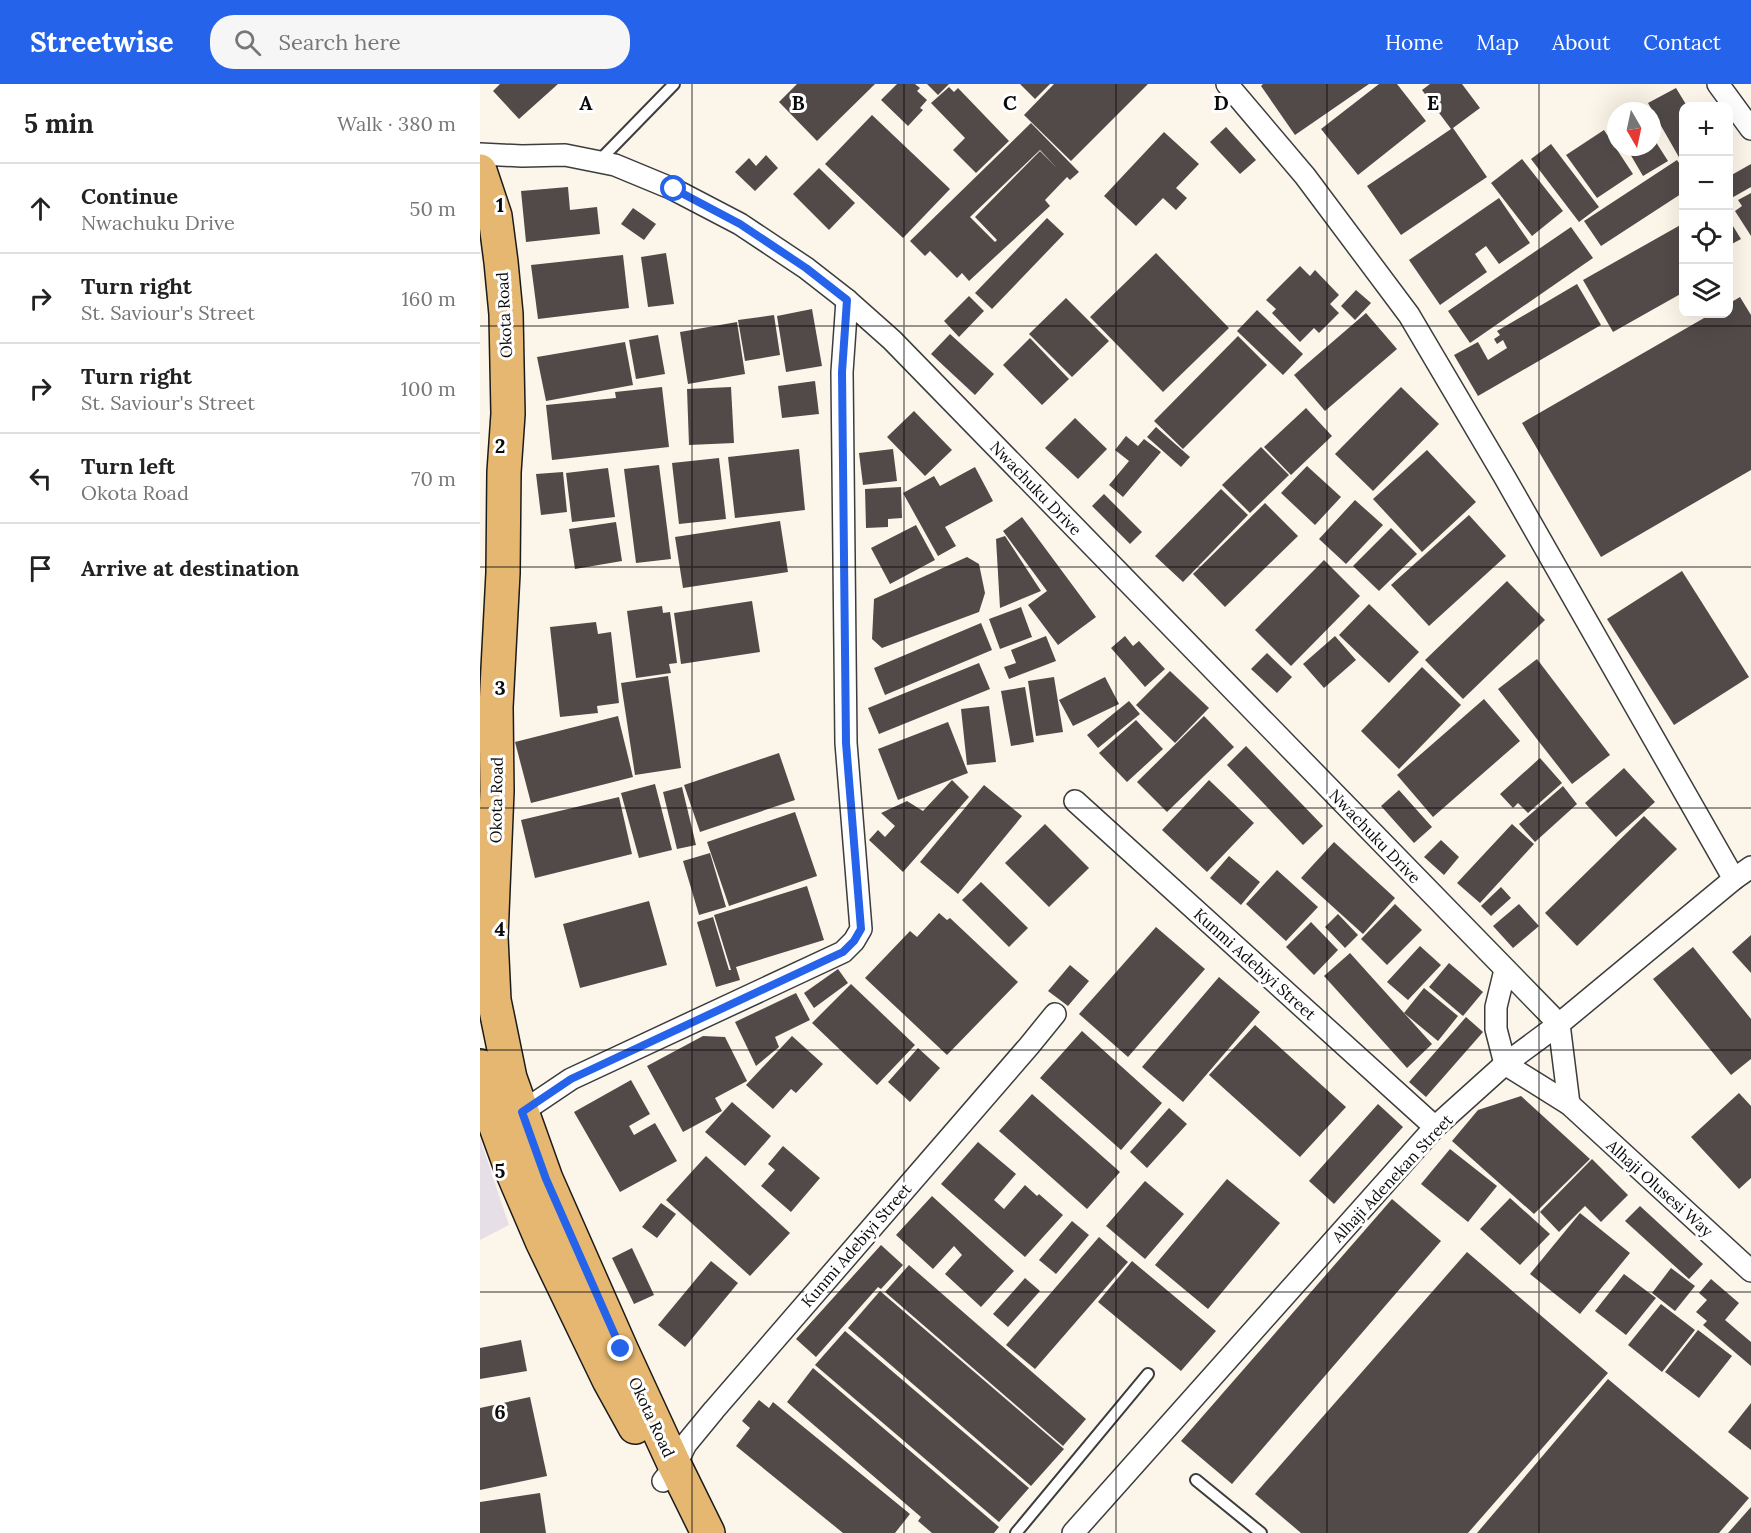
<!DOCTYPE html>
<meta charset="utf-8">
<style>
body{margin:0;font-family:Lora,serif;background:#f6f6f6;color:#222}
.controls{position:absolute;right:18px;top:18px;display:grid;overflow:hidden;border-radius:12px;box-shadow:0 6px 24px #0002}
.controls button{width:54px;height:54px;display:grid;place-items:center;padding:0;border:0;border-bottom:2px solid #e0e0e0;background:#fff;color:#222;font:30px sans-serif}
.compass{position:absolute;left:1127px;top:18px;width:54px;height:54px;border-radius:50%;background:#fff;box-shadow:0 6px 24px #0002;rotate:171deg}
.stop{position:absolute;width:18px;height:18px;margin:-14px;border:4px solid #2563eb;border-radius:50%;background:#fff}
.stop.end{background:#2563eb;border-color:#fff;box-shadow:0 2px 6px #0008}
.list{margin:0;padding:0;list-style:none}
h2{display:flex;justify-content:space-between;align-items:center;height:78px;margin:0;padding:0 24px;font-size:26px}
h2 small{font-size:20px;font-weight:400;color:#767676}
.list li{display:grid;grid-template-columns:39px 1fr auto;gap:18px;align-items:center;box-sizing:border-box;height:90px;padding:0 24px;border-top:2px solid #e0e0e0}
.list b{display:block;font-size:22px;white-space:nowrap}
.list p{margin:0;font-size:20px;white-space:nowrap;color:#767676}
.list em{font-size:20px;font-style:normal;color:#767676}
.icon{flex:none;width:33px;height:33px;fill:none;stroke:currentColor;stroke-width:2;stroke-linecap:round;stroke-linejoin:round}
.map{position:relative;flex:none;width:1271px;height:1449px;overflow:hidden}
header{display:flex;align-items:center;gap:36px;box-sizing:border-box;height:84px;padding:0 30px;background:#2563eb;color:#fff}
header strong{font-size:28px}
nav{display:flex;gap:33px;margin-inline-start:auto;font-size:21px}
.search{width:420px;height:54px;background:#f6f6f6;display:flex;align-items:center;gap:15px;box-sizing:border-box;padding:0 21px;border-radius:24px;color:#767676;font-size:22px}
main{display:flex}
aside{flex:1;background:#fff}
.map>svg:first-child{display:block}
.industrial{fill:#e6dfe8}
.building{fill:#514a48;fill-rule:evenodd}
.lines{fill:none;stroke-linecap:round;stroke-linejoin:round}
.lane-casing{stroke:#3d3d3d;stroke-width:14}
.street-casing{stroke:#3d3d3d;stroke-width:24}
.primary-casing{stroke:#1b1b1b;stroke-width:36}
.lane{stroke:#fff;stroke-width:10}
.street{stroke:#fff;stroke-width:21}
.primary{stroke:#e6b770;stroke-width:33}
.route{stroke:#2563eb;stroke-width:8}
.grid{fill:none;stroke:#0a0a0a;stroke-width:1.5;stroke-opacity:0.55}
.labels{text-anchor:middle;dominant-baseline:central;stroke-width:6;stroke-linejoin:round;paint-order:stroke}
.street-label{font-size:16px;fill:#0a0a0a;stroke:#fff}
.grid-label{font-size:20px;text-anchor:middle;font-weight:bold;fill:#0a0a0a;stroke:#fff;stroke-width:6;stroke-linejoin:round;paint-order:stroke}
</style>
<header>
<strong>Streetwise</strong>
<div class="search"><svg class="icon" aria-label="search" viewBox="0 0 24 24"><circle cx="10" cy="10" r="6"/><path d="M15 15l6 6"/></svg>Search here</div>
<nav><a>Home</a><a>Map</a><a>About</a><a>Contact</a></nav>
</header>
<main>
<aside>
<h2>5 min<small>Walk · 380 m</small></h2>
<ul class="list">
<li><svg class="icon" aria-label="ahead" viewBox="0 0 24 24"><path d="M12 20V5M6 11l6-6 6 6"/></svg><div><b>Continue</b><p>Nwachuku Drive</p></div><em>50 m</em></li>
<li><svg class="icon" aria-label="right" viewBox="0 0 24 24"><path d="M7 20v-9h11M14 6l5 5-5 5"/></svg><div><b>Turn right</b><p>St. Saviour's Street</p></div><em>160 m</em></li>
<li><svg class="icon" aria-label="right" viewBox="0 0 24 24"><path d="M7 20v-9h11M14 6l5 5-5 5"/></svg><div><b>Turn right</b><p>St. Saviour's Street</p></div><em>100 m</em></li>
<li><svg class="icon" aria-label="left" viewBox="0 0 24 24"><path d="M17 20v-9H6M10 6l-5 5 5 5"/></svg><div><b>Turn left</b><p>Okota Road</p></div><em>70 m</em></li>
<li><svg class="icon" aria-label="arrive" viewBox="0 0 24 24"><path d="M6 21V4h12l-3 4 3 4H6"/></svg><div><b>Arrive at destination</b></div></li>
</ul>
</aside>
<div class="map">
<svg width="1271" height="1449" viewBox="0 0 1271 1449">
<rect width="100%" height="100%" fill="#fcf6ea"/>
<!-- industrial -->
<polygon class="industrial" points="0,1054 29,1141 0,1156"/>
<!-- building -->
<g class="building">
<polygon points="20,0 78,0 39,35 13,7"/>
<polygon points="317,0 395,0 337,57 299,18"/>
<polygon points="417,0 435,0 440,4 437,7 447,16 440,24 443,26 428,42 401,16"/>
<polygon points="447,0 469,0 458,11"/>
<polygon points="540,0 570,0 555,15"/>
<polygon points="574,0 668,0 591,77 544,31"/>
<polygon points="783,0 889,0 815,51 781,2"/>
<polygon points="899,0 917,0 946,37 878,91 841,45"/>
<polygon points="950,0 982,0 1000,24 973,44 1007,93 921,151 887,102 971,45 942,6"/>
<polygon points="469,3 474,8 478,4 529,57 496,89 473,66 485,54 451,19"/>
<polygon points="1196,4 1207,22 1204,22 1204,82 1168,19"/>
<polygon points="392,31 470,105 423,154 345,80"/>
<path d="M551,39l48,49 -9,8 -3,-3 -22,23 5,6 -81,75 -7,-8 -5,5 -27,-27 -5,5 -15,-15zM560,66l17,18 -17,-17 -65,66 22,23 -2,2 -25,-25z"/>
<polygon points="746,43 776,76 760,90 730,58"/>
<polygon points="1124,46 1153,90 1117,114 1086,71"/>
<polygon points="684,48 719,80 696,104 707,114 696,126 683,114 656,142 624,112"/>
<polygon points="1172,52 1188,77 1163,92 1146,63 1172,63"/>
<polygon points="1071,60 1119,123 1099,138 1051,75"/>
<polygon points="286,71 298,84 275,107 255,88 269,74 276,82"/>
<polygon points="1042,75 1083,127 1052,152 1011,99"/>
<polygon points="1197,76 1204,86 1204,108 1121,162 1104,137"/>
<polygon points="1271,80 1271,103 1248,116 1248,93"/>
<polygon points="339,84 375,119 349,146 313,110"/>
<polygon points="88,103 90,126 117,123 120,150 46,158 41,107"/>
<polygon points="1271,109 1271,152 1255,127 1262,122 1258,116"/>
<polygon points="1019,114 1050,159 1019,180 1006,162 995,170 1007,188 960,221 929,176"/>
<polygon points="153,124 176,140 164,156 141,140"/>
<polygon points="567,134 584,150 512,225 495,209"/>
<polygon points="1248,134 1261,155 1248,162"/>
<polygon points="1204,139 1204,208 1133,248 1103,196"/>
<polygon points="1091,143 1113,174 990,259 968,227"/>
<polygon points="186,169 194,220 168,223 161,173"/>
<polygon points="676,169 749,244 683,308 610,233"/>
<polygon points="143,171 149,224 58,235 51,181"/>
<polygon points="820,182 830,192 835,186 859,211 850,220 859,229 839,249 834,244 820,258 792,229 796,225 786,216"/>
<polygon points="1097,200 1121,241 998,312 974,271 998,258 1008,276 1027,264 1023,256 1017,260 1014,255 1020,251 1017,247"/>
<polygon points="876,206 891,219 875,236 861,222"/>
<polygon points="489,212 504,227 479,253 464,237"/>
<polygon points="1260,213 1271,231 1271,386 1121,473 1042,339 1231,230 1248,230 1248,220"/>
<polygon points="586,214 629,257 592,293 549,250"/>
<polygon points="332,225 342,282 306,288 297,232"/>
<polygon points="777,226 823,270 803,291 757,247"/>
<polygon points="886,229 917,265 845,327 814,291"/>
<polygon points="294,231 300,271 265,277 258,236"/>
<polygon points="257,238 265,290 208,300 200,248"/>
<polygon points="470,250 514,290 495,311 451,270"/>
<polygon points="178,251 185,290 156,295 149,256"/>
<polygon points="758,252 787,281 703,365 674,337"/>
<polygon points="550,254 589,295 562,321 523,281"/>
<polygon points="145,258 153,301 66,317 57,273"/>
<polygon points="335,297 339,330 302,334 298,302"/>
<polygon points="182,303 189,363 72,376 66,321 136,314 135,308"/>
<polygon points="251,303 254,359 209,361 207,305"/>
<polygon points="921,303 959,340 893,407 855,370"/>
<polygon points="826,324 852,352 811,391 784,363"/>
<polygon points="434,327 472,366 445,392 407,353"/>
<polygon points="595,334 627,365 598,395 565,364"/>
<polygon points="676,343 710,373 701,383 667,353"/>
<polygon points="646,352 658,362 664,355 681,368 643,413 629,401 649,377 635,366"/>
<polygon points="781,363 809,391 770,429 742,401"/>
<polygon points="319,365 325,426 255,434 248,373"/>
<polygon points="413,365 417,397 383,401 379,369"/>
<polygon points="947,366 996,418 942,468 893,415"/>
<polygon points="239,374 246,435 199,440 192,379"/>
<polygon points="179,381 191,475 156,479 144,385"/>
<polygon points="827,382 861,413 835,441 801,409"/>
<polygon points="495,383 513,417 465,443 476,462 458,472 423,409 454,392 460,402"/>
<polygon points="128,384 135,433 92,438 86,389"/>
<polygon points="83,388 87,428 61,431 56,390"/>
<polygon points="421,403 422,434 408,435 408,443 386,444 385,405"/>
<polygon points="741,405 768,431 703,498 675,472"/>
<polygon points="624,410 662,448 650,460 612,422"/>
<polygon points="875,416 903,441 866,480 839,455"/>
<polygon points="785,419 818,452 745,523 713,490"/>
<polygon points="989,431 1026,472 949,542 911,501"/>
<polygon points="542,433 616,533 578,561 548,521 567,507 523,447"/>
<polygon points="300,437 308,488 203,504 195,453"/>
<polygon points="136,438 142,477 95,485 89,445"/>
<polygon points="436,441 455,476 410,500 391,464"/>
<polygon points="911,444 937,470 899,507 873,482"/>
<polygon points="525,452 561,507 520,524 516,455"/>
<polygon points="487,473 499,480 505,509 499,528 402,564 392,555 394,515"/>
<polygon points="844,476 880,512 811,582 775,546"/>
<polygon points="1202,487 1269,593 1194,641 1127,535"/>
<polygon points="1027,497 1065,536 983,615 945,576"/>
<polygon points="272,517 280,568 201,580 194,529"/>
<polygon points="889,520 939,568 909,599 859,551"/>
<polygon points="182,522 183,529 190,528 197,579 189,580 191,589 156,594 147,527"/>
<polygon points="541,523 552,553 520,565 509,535"/>
<polygon points="116,538 118,550 131,548 139,619 117,622 118,629 80,633 70,543"/>
<polygon points="501,539 512,566 405,611 394,584"/>
<polygon points="566,552 576,577 529,595 524,583 536,579 531,566"/>
<polygon points="645,552 653,562 659,557 685,585 665,603 631,564"/>
<polygon points="855,552 876,576 844,604 823,580"/>
<polygon points="787,569 812,593 797,609 771,585"/>
<polygon points="1057,575 1130,671 1092,700 1018,605"/>
<polygon points="499,579 510,605 399,650 388,624"/>
<polygon points="942,583 981,621 919,685 881,647"/>
<polygon points="690,587 729,624 695,659 656,621"/>
<polygon points="188,592 201,684 155,691 141,599"/>
<polygon points="574,593 583,648 556,652 548,597"/>
<polygon points="625,593 639,620 593,642 579,616"/>
<polygon points="545,603 554,658 531,662 521,607"/>
<polygon points="1004,615 1040,657 953,733 917,691"/>
<polygon points="649,617 660,630 618,664 607,651"/>
<polygon points="509,622 516,678 487,681 481,625"/>
<polygon points="138,632 153,693 51,719 35,658"/>
<polygon points="724,632 754,663 687,728 657,698"/>
<polygon points="656,636 683,665 647,698 619,669"/>
<polygon points="468,638 488,689 418,716 398,665"/>
<polygon points="766,662 843,742 823,761 747,681"/>
<polygon points="299,669 315,716 220,748 204,701"/>
<polygon points="1060,674 1082,699 1048,729 1038,719 1033,724 1020,710"/>
<polygon points="1144,684 1175,718 1136,753 1105,719"/>
<polygon points="472,696 489,713 423,788 389,756 398,746 405,753 415,742 401,729 427,717 443,727"/>
<polygon points="729,696 774,739 727,788 682,746"/>
<polygon points="175,700 192,766 159,774 141,709"/>
<polygon points="504,701 542,732 478,810 440,778"/>
<polygon points="1083,702 1097,720 1055,758 1039,740"/>
<polygon points="202,703 216,761 197,765 183,708"/>
<polygon points="919,706 952,743 934,759 901,722"/>
<polygon points="139,713 152,770 55,794 41,736"/>
<polygon points="315,728 337,792 249,822 227,758"/>
<polygon points="1164,732 1197,765 1097,862 1065,829"/>
<polygon points="565,740 609,784 569,823 525,779"/>
<polygon points="1032,740 1054,760 1000,819 977,799"/>
<polygon points="961,756 979,773 964,791 944,773"/>
<polygon points="854,758 915,814 883,850 821,794"/>
<polygon points="230,769 246,823 219,831 203,777"/>
<polygon points="749,772 780,798 761,821 730,794"/>
<polygon points="797,786 838,823 806,857 766,820"/>
<polygon points="501,798 548,844 529,863 482,816"/>
<polygon points="327,802 344,856 256,883 260,896 236,903 217,838 233,833 249,886 251,886 234,831"/>
<polygon points="1021,803 1031,814 1011,832 1001,822"/>
<polygon points="169,817 187,881 100,904 83,840"/>
<polygon points="915,820 942,846 907,881 881,855"/>
<polygon points="1039,820 1059,842 1033,864 1013,842"/>
<polygon points="459,829 467,836 470,834 538,898 467,971 385,894 430,847 437,853"/>
<polygon points="858,830 878,851 865,864 845,843"/>
<polygon points="831,838 858,866 834,891 806,863"/>
<polygon points="676,843 725,885 648,973 599,930"/>
<polygon points="1271,851 1271,889 1252,868"/>
<polygon points="940,862 961,881 928,916 907,898"/>
<polygon points="1213,863 1271,935 1271,975 1251,991 1173,895"/>
<polygon points="870,869 952,960 927,984 844,892"/>
<polygon points="969,879 1003,908 983,932 949,903"/>
<polygon points="590,881 609,897 588,922 568,907"/>
<polygon points="358,885 368,899 334,924 324,909"/>
<polygon points="739,893 780,928 703,1018 662,983"/>
<polygon points="371,900 435,961 397,1001 332,939"/>
<polygon points="944,904 978,932 958,957 924,929"/>
<polygon points="316,909 330,936 295,953 299,963 276,982 255,938"/>
<polygon points="986,933 1003,948 946,1013 929,998"/>
<polygon points="775,941 866,1023 820,1073 729,991"/>
<polygon points="602,947 682,1019 641,1066 560,994"/>
<polygon points="223,952 245,953 267,997 235,1014 242,1027 203,1048 167,982"/>
<polygon points="312,952 343,980 316,1009 311,1005 293,1025 266,1001"/>
<polygon points="438,964 460,984 430,1018 408,998"/>
<polygon points="151,996 170,1030 149,1042 154,1051 175,1039 197,1077 140,1108 94,1028"/>
<polygon points="1259,1009 1271,1022 1271,1094 1259,1105 1211,1053"/>
<polygon points="552,1010 640,1088 607,1125 519,1047"/>
<polygon points="1041,1012 1110,1075 1054,1130 972,1057 998,1026"/>
<polygon points="252,1018 291,1052 265,1082 225,1048"/>
<polygon points="898,1020 923,1043 854,1120 829,1097"/>
<polygon points="689,1024 707,1040 667,1084 650,1068"/>
<polygon points="498,1058 536,1090 514,1116 524,1125 545,1101 557,1112 559,1110 583,1131 545,1173 461,1100"/>
<polygon points="303,1062 340,1094 311,1128 281,1102 295,1086 288,1080"/>
<polygon points="970,1065 1017,1102 988,1138 941,1100"/>
<polygon points="226,1072 310,1149 270,1192 186,1116"/>
<polygon points="1112,1075 1148,1111 1121,1138 1105,1122 1079,1148 1060,1128"/>
<polygon points="747,1095 800,1139 728,1225 675,1181"/>
<polygon points="665,1097 704,1130 665,1175 626,1142"/>
<polygon points="452,1112 534,1187 501,1223 465,1190 482,1171 474,1162 453,1185 416,1151"/>
<polygon points="1030,1114 1070,1150 1040,1181 1000,1145"/>
<polygon points="912,1115 961,1157 752,1400 701,1357"/>
<polygon points="181,1119 196,1130 177,1154 162,1143"/>
<polygon points="1160,1122 1223,1180 1209,1195 1145,1137"/>
<polygon points="1100,1129 1150,1169 1100,1230 1050,1190"/>
<polygon points="592,1137 609,1151 576,1190 559,1176"/>
<polygon points="619,1153 648,1178 555,1285 526,1261"/>
<polygon points="401,1161 423,1181 401,1205 398,1203 336,1273 316,1255"/>
<polygon points="152,1164 174,1211 154,1220 132,1174"/>
<polygon points="987,1168 1128,1289 988,1449 821,1449 775,1410"/>
<polygon points="231,1177 258,1199 205,1263 178,1241"/>
<polygon points="652,1177 736,1247 701,1287 618,1218"/>
<polygon points="429,1181 606,1335 583,1362 405,1208"/>
<polygon points="1191,1184 1215,1202 1195,1227 1172,1209"/>
<polygon points="1144,1190 1176,1214 1146,1251 1115,1227"/>
<polygon points="545,1194 560,1207 528,1243 513,1230"/>
<polygon points="1231,1195 1259,1219 1245,1236 1271,1258 1271,1282 1223,1241 1227,1237 1216,1228 1227,1216 1219,1209"/>
<polygon points="400,1207 584,1365 551,1402 368,1244"/>
<polygon points="1181,1220 1215,1246 1182,1288 1148,1261"/>
<polygon points="1218,1246 1252,1272 1219,1314 1185,1288"/>
<polygon points="365,1247 549,1404 519,1438 335,1281"/>
<polygon points="41,1256 47,1287 0,1295 0,1264"/>
<polygon points="333,1284 519,1443 514,1449 452,1449 438,1437 441,1433 307,1318"/>
<polygon points="1128,1295 1269,1414 1239,1449 997,1449"/>
<polygon points="50,1313 67,1392 0,1406 0,1324"/>
<polygon points="279,1316 289,1324 293,1318 430,1430 415,1449 363,1449 256,1362 270,1344 262,1337"/>
<polygon points="1271,1319 1271,1366 1248,1348"/>
<polygon points="60,1409 66,1449 0,1449 0,1418"/>
<polygon points="1271,1423 1271,1449 1248,1449"/>
</g>
<g class="lines">
<!-- lane casing -->
<g class="lane-casing">
<g id="lane">
<polyline points="118,78 194,0"/>
<polyline points="716,1396 781,1449"/>
<polyline points="536,1449 668,1290"/>
</g>
</g>
<!-- street casing -->
<g class="street-casing">
<g id="street">
<polyline points="747,0 825,92 929,231 1024,392 1254,795"/>
<polyline points="1238,0 1271,45"/>
<polyline points="0,70 42,72 85,71 135,81 193,105 260,140 326,184 367,216 412,256 1079,940"/>
<polyline points="595,717 955,1043"/>
<polyline points="1079,940 1089,1020"/>
<polyline points="1025,980 1089,1020 1271,1187"/>
<polyline points="1025,980 1016,945 1016,923 1025,886"/>
<polyline points="42,1028 91,995 363,868 374,857 381,845 366,659 362,288 367,216"/>
<polyline points="183,1397 195,1382 206,1360 234,1326 549,962 575,930"/>
<polyline points="593,1449 955,1043 1025,980 1079,940 1254,795 1271,783"/>
</g>
</g>
<!-- primary casing -->
<g class="primary-casing">
<g id="primary">
<polyline points="0,87 15,132 21,178 26,230 28,330 24,388 23,489 16,623 17,707 11,853 14,916 30,994 66,1095 141,1265 195,1382 228,1449"/>
<polyline points="0,982 15,1040 32,1087 62,1157 129,1296 155,1343"/>
</g>
</g>
<!-- lane -->
<use href="#lane" class="lane"/>
<!-- street -->
<use href="#street" class="street"/>
<!-- primary -->
<use href="#primary" class="primary"/>
</g>
<g class="lines">
<!-- route -->
<polyline class="route" points="141,1265 66,1095 42,1028 91,995 363,868 374,857 381,845 366,659 362,288 367,216 326,184 260,140 194,105"/>
</g>
<!-- grid -->
<path class="grid" d="M212,0v1449M424,0v1449M636,0v1449M847,0v1449M1059,0v1449M0,242h1271M0,483h1271M0,724h1271M0,966h1271M0,1208h1271"/>
<g class="labels">
<!-- street labels -->
<g class="street-label">
<text transform="translate(24 231) rotate(-93)">Okota Road</text>
<text transform="translate(556 404) rotate(46)">Nwachuku Drive</text>
<text transform="translate(16 716) rotate(-89)">Okota Road</text>
<text transform="translate(895 752) rotate(46)">Nwachuku Drive</text>
<text transform="translate(775 880) rotate(42)">Kunmi Adebiyi Street</text>
<text transform="translate(912 1094) rotate(-47)">Alhaji Adenekan Street</text>
<text transform="translate(1180 1104) rotate(42)">Alhaji Olusesi Way</text>
<text transform="translate(376 1161) rotate(-49)">Kunmi Adebiyi Street</text>
<text transform="translate(172 1333) rotate(65)">Okota Road</text>
</g>
</g>
<g class="grid-label">
<text x="106" y="26">A</text>
<text x="318" y="26">B</text>
<text x="530" y="26">C</text>
<text x="741" y="26">D</text>
<text x="953" y="26">E</text>
<text x="20" y="128">1</text>
<text x="20" y="369">2</text>
<text x="20" y="611">3</text>
<text x="20" y="852">4</text>
<text x="20" y="1094">5</text>
<text x="20" y="1335">6</text>
</g>
</svg>
<div class="controls">
<button>+</button>
<button>−</button>
<button><svg class="icon" aria-label="locate" viewBox="0 0 24 24"><circle cx="12" cy="12" r="6"/><path d="M12 2v4M12 18v4M2 12h4M18 12h4"/></svg></button>
<button><svg class="icon" aria-label="layers" viewBox="0 0 24 24"><path d="M12 4l9 5-9 5-9-5zM3 14l9 5 9-5"/></svg></button>
</div>
<svg class="compass" viewBox="-18 -18 36 36"><path d="M0-13l5 13h-10z" fill="#e53935"/><path d="M0 13l5-13h-10z" fill="#767676"/></svg>
<div class="stop" style="left:194px;top:105px"></div>
<div class="stop end" style="left:141px;top:1265px"></div>
</div>
</main>
